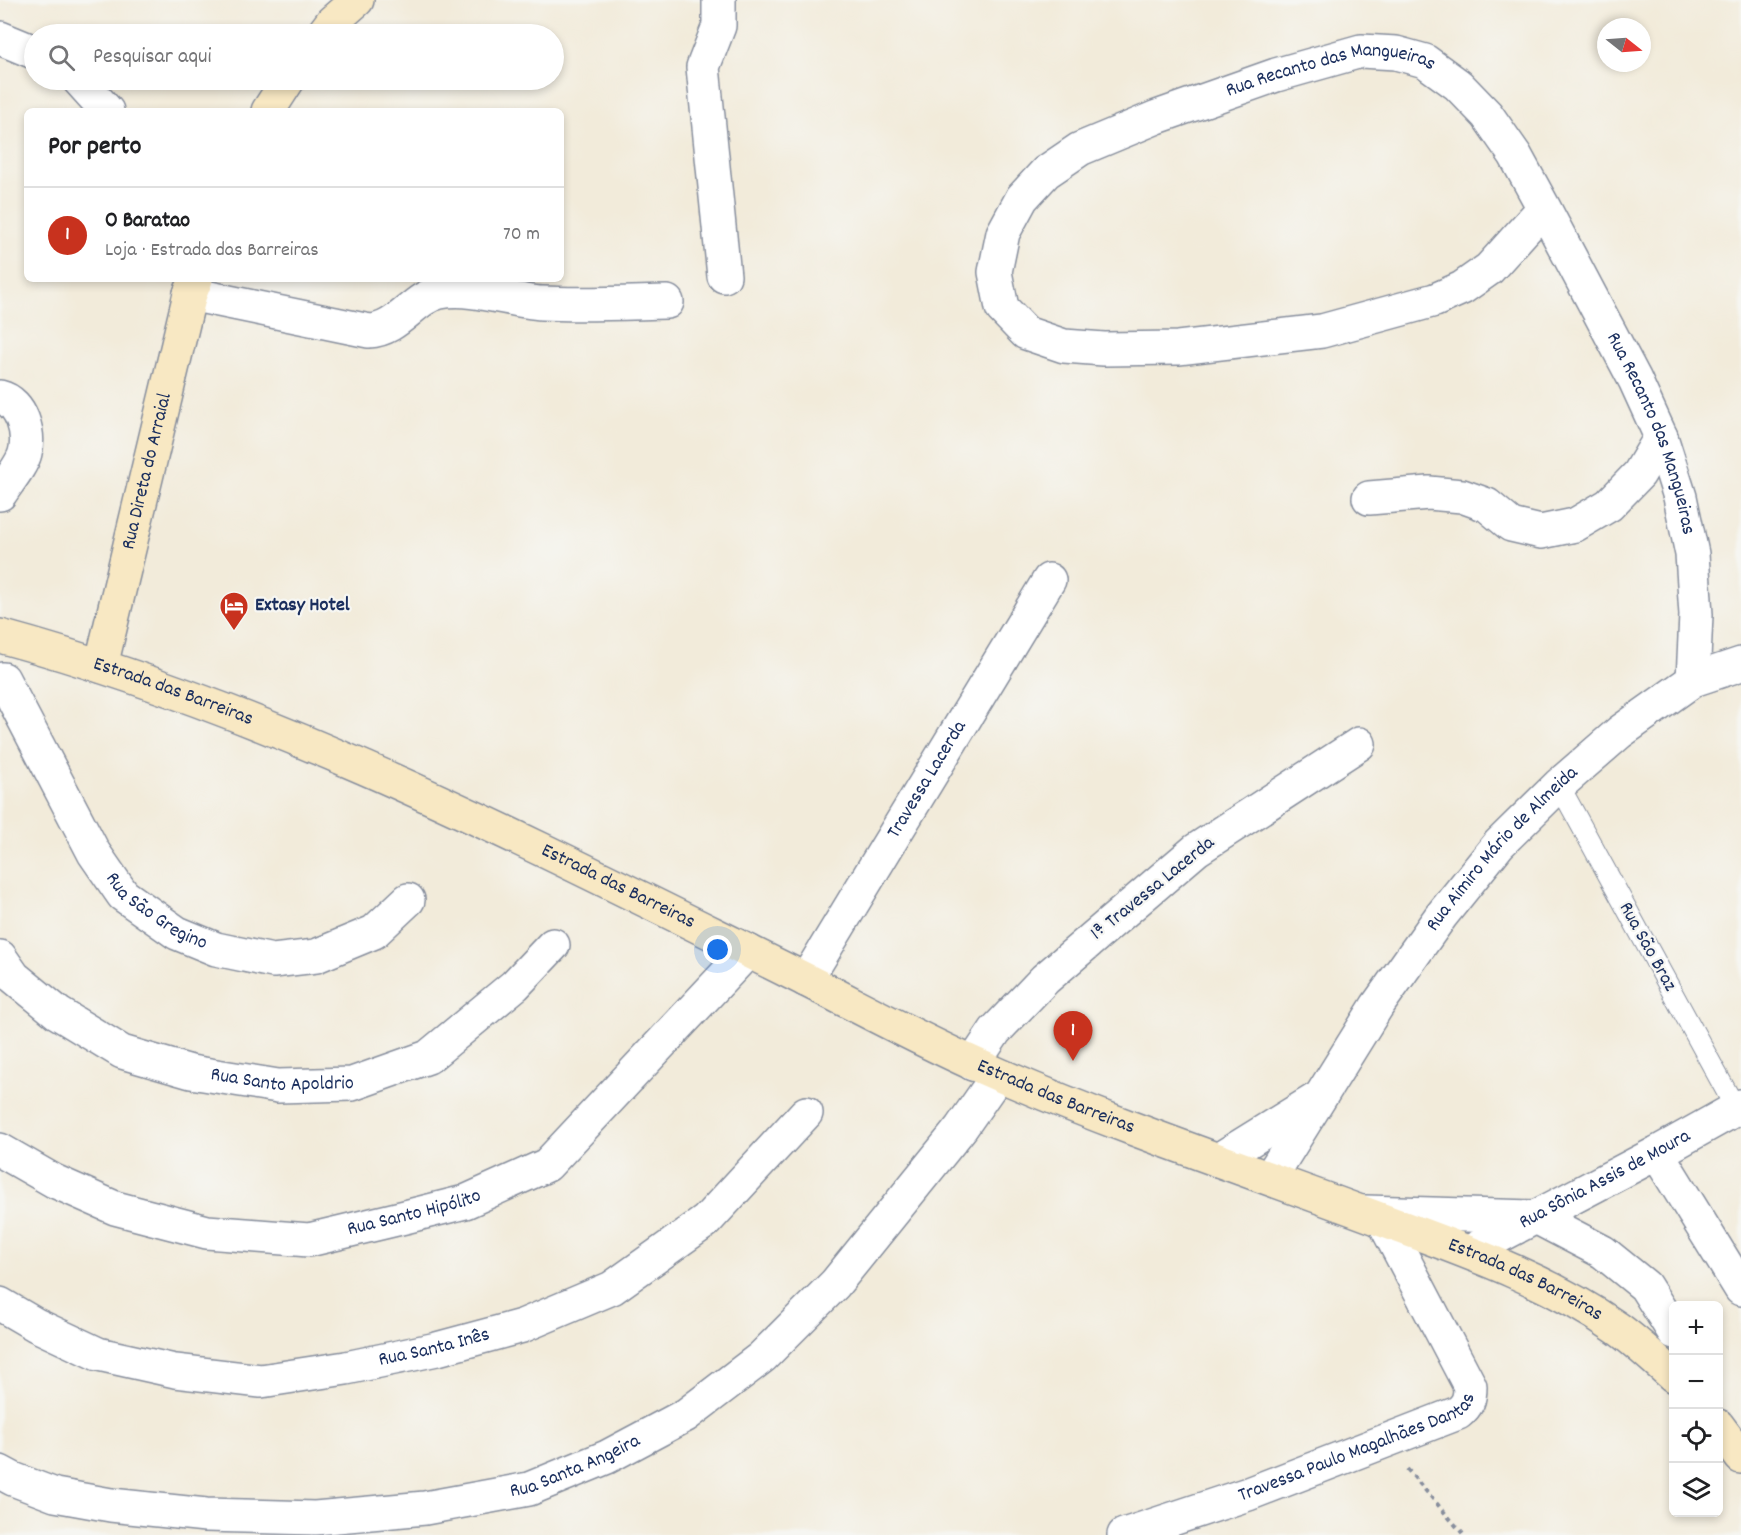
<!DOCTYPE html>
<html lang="pt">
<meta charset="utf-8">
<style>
body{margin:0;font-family:Dekko,sans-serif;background:#f2f2f2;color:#202124}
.controls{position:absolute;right:18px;bottom:18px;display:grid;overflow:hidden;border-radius:9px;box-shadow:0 3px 9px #0003}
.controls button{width:54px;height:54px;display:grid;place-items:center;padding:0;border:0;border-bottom:2px solid #e0e0e0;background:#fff;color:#202124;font:30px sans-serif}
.compass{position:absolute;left:1597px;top:18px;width:54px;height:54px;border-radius:50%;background:#fff;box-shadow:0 3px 9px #0003;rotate:107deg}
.you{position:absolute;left:718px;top:950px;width:21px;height:21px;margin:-15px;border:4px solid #fff;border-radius:50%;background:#1a73e8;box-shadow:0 0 0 9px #1a73e833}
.badge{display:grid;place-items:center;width:39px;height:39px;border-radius:50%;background:#c8321e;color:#fff;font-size:20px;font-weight:700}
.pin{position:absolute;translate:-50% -50px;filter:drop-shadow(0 2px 3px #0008)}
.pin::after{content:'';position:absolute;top:32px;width:21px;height:18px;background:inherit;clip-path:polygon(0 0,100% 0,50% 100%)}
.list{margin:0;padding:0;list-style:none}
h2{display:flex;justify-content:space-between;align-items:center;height:78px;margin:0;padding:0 24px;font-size:26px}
h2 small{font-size:20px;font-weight:400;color:#757577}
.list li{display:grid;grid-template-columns:39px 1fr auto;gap:18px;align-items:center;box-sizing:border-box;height:96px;padding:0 24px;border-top:2px solid #e0e0e0}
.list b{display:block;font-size:22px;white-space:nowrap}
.list p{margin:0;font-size:20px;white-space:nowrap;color:#757577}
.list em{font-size:20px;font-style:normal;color:#757577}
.icon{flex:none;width:33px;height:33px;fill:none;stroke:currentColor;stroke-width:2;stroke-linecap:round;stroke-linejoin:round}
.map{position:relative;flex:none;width:1741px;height:1535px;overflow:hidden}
.search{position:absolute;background:#fff;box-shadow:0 3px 9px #0003;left:24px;top:24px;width:540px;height:66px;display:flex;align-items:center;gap:15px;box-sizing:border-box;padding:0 21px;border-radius:33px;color:#757577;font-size:22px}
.panel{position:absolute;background:#fff;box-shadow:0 3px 9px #0003;left:24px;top:108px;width:540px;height:174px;border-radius:9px}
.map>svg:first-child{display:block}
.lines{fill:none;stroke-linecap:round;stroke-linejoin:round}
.lane-casing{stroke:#868d9c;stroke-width:22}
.street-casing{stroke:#868d9c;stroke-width:36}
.secondary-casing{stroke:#868d9c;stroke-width:36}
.path{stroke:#868d9c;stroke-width:4;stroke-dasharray:4.5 4.5;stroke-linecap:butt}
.lane{stroke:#fff;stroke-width:20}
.street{stroke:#fff;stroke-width:33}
.secondary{stroke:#f8e8c3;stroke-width:33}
.labels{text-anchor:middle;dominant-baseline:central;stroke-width:4.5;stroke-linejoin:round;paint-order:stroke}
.street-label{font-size:20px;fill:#1b2f5e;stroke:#f6f6f2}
.poi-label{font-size:20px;font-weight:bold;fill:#1b2f5e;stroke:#f6f6f2;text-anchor:start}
</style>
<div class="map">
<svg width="1741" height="1535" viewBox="0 0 1741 1535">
<rect width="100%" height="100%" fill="#f6f6f2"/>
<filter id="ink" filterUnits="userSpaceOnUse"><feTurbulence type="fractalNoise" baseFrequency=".0167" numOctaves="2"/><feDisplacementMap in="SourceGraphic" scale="12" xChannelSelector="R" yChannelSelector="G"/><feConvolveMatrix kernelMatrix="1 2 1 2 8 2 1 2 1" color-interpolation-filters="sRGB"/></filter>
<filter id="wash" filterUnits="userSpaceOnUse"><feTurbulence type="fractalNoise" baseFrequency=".008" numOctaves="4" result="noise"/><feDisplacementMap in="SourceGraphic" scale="24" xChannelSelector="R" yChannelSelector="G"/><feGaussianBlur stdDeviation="1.35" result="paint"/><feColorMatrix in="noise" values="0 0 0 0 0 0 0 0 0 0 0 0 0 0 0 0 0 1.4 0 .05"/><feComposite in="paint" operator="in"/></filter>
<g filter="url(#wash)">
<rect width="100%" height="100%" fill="#f2ebda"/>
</g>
<g filter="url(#ink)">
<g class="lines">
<!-- lane casing -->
<g class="lane-casing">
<polyline id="lane" points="1559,785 1736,1109"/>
</g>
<!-- street casing -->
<g class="street-casing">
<g id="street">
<polyline points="719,0 719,26 703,67 724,276"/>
<polyline points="0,38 34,52"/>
<polyline points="79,80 107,111"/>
<path id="s1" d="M1544,208l-55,61 -27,19 -27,12 -113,31 -144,17 -74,1 -40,-3 -38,-13 -24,-25 -7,-36 8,-39 19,-35 24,-26 34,-23 77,-32 119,-42 85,-24 35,2 29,8 33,24 29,30 28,40 29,53 91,172 26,57 19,60 12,57 4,61 -3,65"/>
<path d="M190,294l179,37c29,-1 44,-33 71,-39 32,-6 70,9 102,11 41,2 83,0 125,-1"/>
<path d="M0,397c22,5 30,37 25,56 -3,12 -18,30 -25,41"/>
<polyline points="1369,498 1429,493 1462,496 1487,505 1511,525 1541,532 1575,525 1609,505 1639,474 1661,437"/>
<path id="s2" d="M3,679l91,174 29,42 54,38 39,16 57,12 43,-5 58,-24 34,-32"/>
<path id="s3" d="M0,957l14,20 44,36 64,39 69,20 87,14 74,-2 76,-27 87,-72 38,-40"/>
<path id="s4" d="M806,980l243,-400"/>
<polyline points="973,1064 995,1031 1045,979 1196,850 1359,744"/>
<path id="s5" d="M0,1150l54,31 61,27 92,24 102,8 96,-23 60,-15 82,-37 201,-214"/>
<polyline points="1657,1153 1741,1289"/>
<polyline points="1218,1160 1315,1100"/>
<path id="s6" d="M1270,1178l107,-172 64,-90 58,-72 60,-59 61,-53 73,-52 48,-16"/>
<polyline points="1365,1212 1536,1217 1603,1252 1645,1286 1674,1332"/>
<path id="s7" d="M1469,1252l188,-99 84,-47"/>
<path id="s8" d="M0,1304l36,21 62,29 77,17 86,10 85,-13 91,-19 85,-23 90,-38 94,-67 100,-108"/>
<path id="s9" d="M0,1472l13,7 42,16 56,10 95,10 109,3 110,-10 104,-19 78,-32 79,-42 76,-58 73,-73 126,-156 37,-53"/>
<path id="s10" d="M1124,1535l124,-41 210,-81c10,-8 12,-14 12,-27l-87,-166"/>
</g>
</g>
<!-- secondary casing -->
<g class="secondary-casing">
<g id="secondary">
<polyline points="323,34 332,22 357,0"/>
<polyline points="268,111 288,80"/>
<path id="s11" d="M0,636c276,75 533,209 788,335 69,34 136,72 207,102 124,54 253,97 379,144 83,31 170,60 243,111 20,14 38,32 57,48"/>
<path id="s12" d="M101,666l89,-372 6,-15"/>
<polyline points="1718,1426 1741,1457"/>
</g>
</g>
<!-- path -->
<polyline class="path" points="1407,1469 1464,1535"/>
<!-- lane -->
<use href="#lane" class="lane"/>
<!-- street -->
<use href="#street" class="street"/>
<!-- secondary -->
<use href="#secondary" class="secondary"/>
</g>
</g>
<!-- icons -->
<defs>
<g id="hotel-pin" transform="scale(1.5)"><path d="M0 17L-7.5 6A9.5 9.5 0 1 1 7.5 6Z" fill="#c8321e" stroke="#f6f6f2"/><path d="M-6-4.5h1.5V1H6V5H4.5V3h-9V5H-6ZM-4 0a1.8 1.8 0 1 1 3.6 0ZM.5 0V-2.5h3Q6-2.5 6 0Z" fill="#fff"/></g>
</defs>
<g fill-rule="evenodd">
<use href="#hotel-pin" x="234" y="606"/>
</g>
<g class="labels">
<!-- street labels -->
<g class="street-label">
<text stroke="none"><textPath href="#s1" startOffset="1054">Rua Recanto das Mangueiras</textPath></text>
<text stroke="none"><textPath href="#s1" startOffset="1594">Rua Recanto das Mangueiras</textPath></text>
<text stroke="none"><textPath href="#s12" startOffset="200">Rua Direta do Arraial</textPath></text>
<text stroke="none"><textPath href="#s11" startOffset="182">Estrada das Barreiras</textPath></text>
<text stroke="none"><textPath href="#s4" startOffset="234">Travessa Lacerda</textPath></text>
<text stroke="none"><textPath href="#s6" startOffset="404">Rua Aimiro Mário de Almeida</textPath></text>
<text stroke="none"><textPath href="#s11" startOffset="668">Estrada das Barreiras</textPath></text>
<text transform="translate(1153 889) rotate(-39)">1ª Travessa Lacerda</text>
<text stroke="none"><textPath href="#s2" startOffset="284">Rua São Gregino</textPath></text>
<text transform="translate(1647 947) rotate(61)">Rua São Braz</text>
<text stroke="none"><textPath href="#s3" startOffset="320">Rua Santo Apoldrio</textPath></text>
<text stroke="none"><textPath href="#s11" startOffset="1154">Estrada das Barreiras</textPath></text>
<text stroke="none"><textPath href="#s7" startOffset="154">Rua Sônia Assis de Moura</textPath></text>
<text stroke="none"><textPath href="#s5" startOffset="435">Rua Santo Hipólito</textPath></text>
<text stroke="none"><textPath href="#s11" startOffset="1658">Estrada das Barreiras</textPath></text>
<text stroke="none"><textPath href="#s8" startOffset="452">Rua Santa Inês</textPath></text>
<text stroke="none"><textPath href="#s10" startOffset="250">Travessa Paulo Magalhães Dantas</textPath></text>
<text stroke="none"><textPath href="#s9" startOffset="588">Rua Santa Angeira</textPath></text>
</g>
<!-- poi labels -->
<g class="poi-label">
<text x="255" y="606">Extasy Hotel</text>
</g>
</g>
</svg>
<div class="controls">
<button>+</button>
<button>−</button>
<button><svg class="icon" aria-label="locate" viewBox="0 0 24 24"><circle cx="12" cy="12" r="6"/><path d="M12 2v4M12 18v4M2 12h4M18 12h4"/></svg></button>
<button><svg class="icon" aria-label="layers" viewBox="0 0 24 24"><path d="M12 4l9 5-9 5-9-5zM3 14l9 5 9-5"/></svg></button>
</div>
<svg class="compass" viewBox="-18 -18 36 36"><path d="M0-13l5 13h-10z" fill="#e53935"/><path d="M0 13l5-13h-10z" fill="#757577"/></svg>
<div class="you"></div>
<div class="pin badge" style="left:1073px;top:1061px">1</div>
<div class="search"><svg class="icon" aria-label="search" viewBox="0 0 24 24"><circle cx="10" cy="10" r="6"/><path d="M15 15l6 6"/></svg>Pesquisar aqui</div>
<section class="panel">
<h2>Por perto<small></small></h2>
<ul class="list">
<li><span class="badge">1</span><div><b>O Baratao</b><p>Loja · Estrada das Barreiras</p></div><em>70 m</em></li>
</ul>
</section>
</div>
